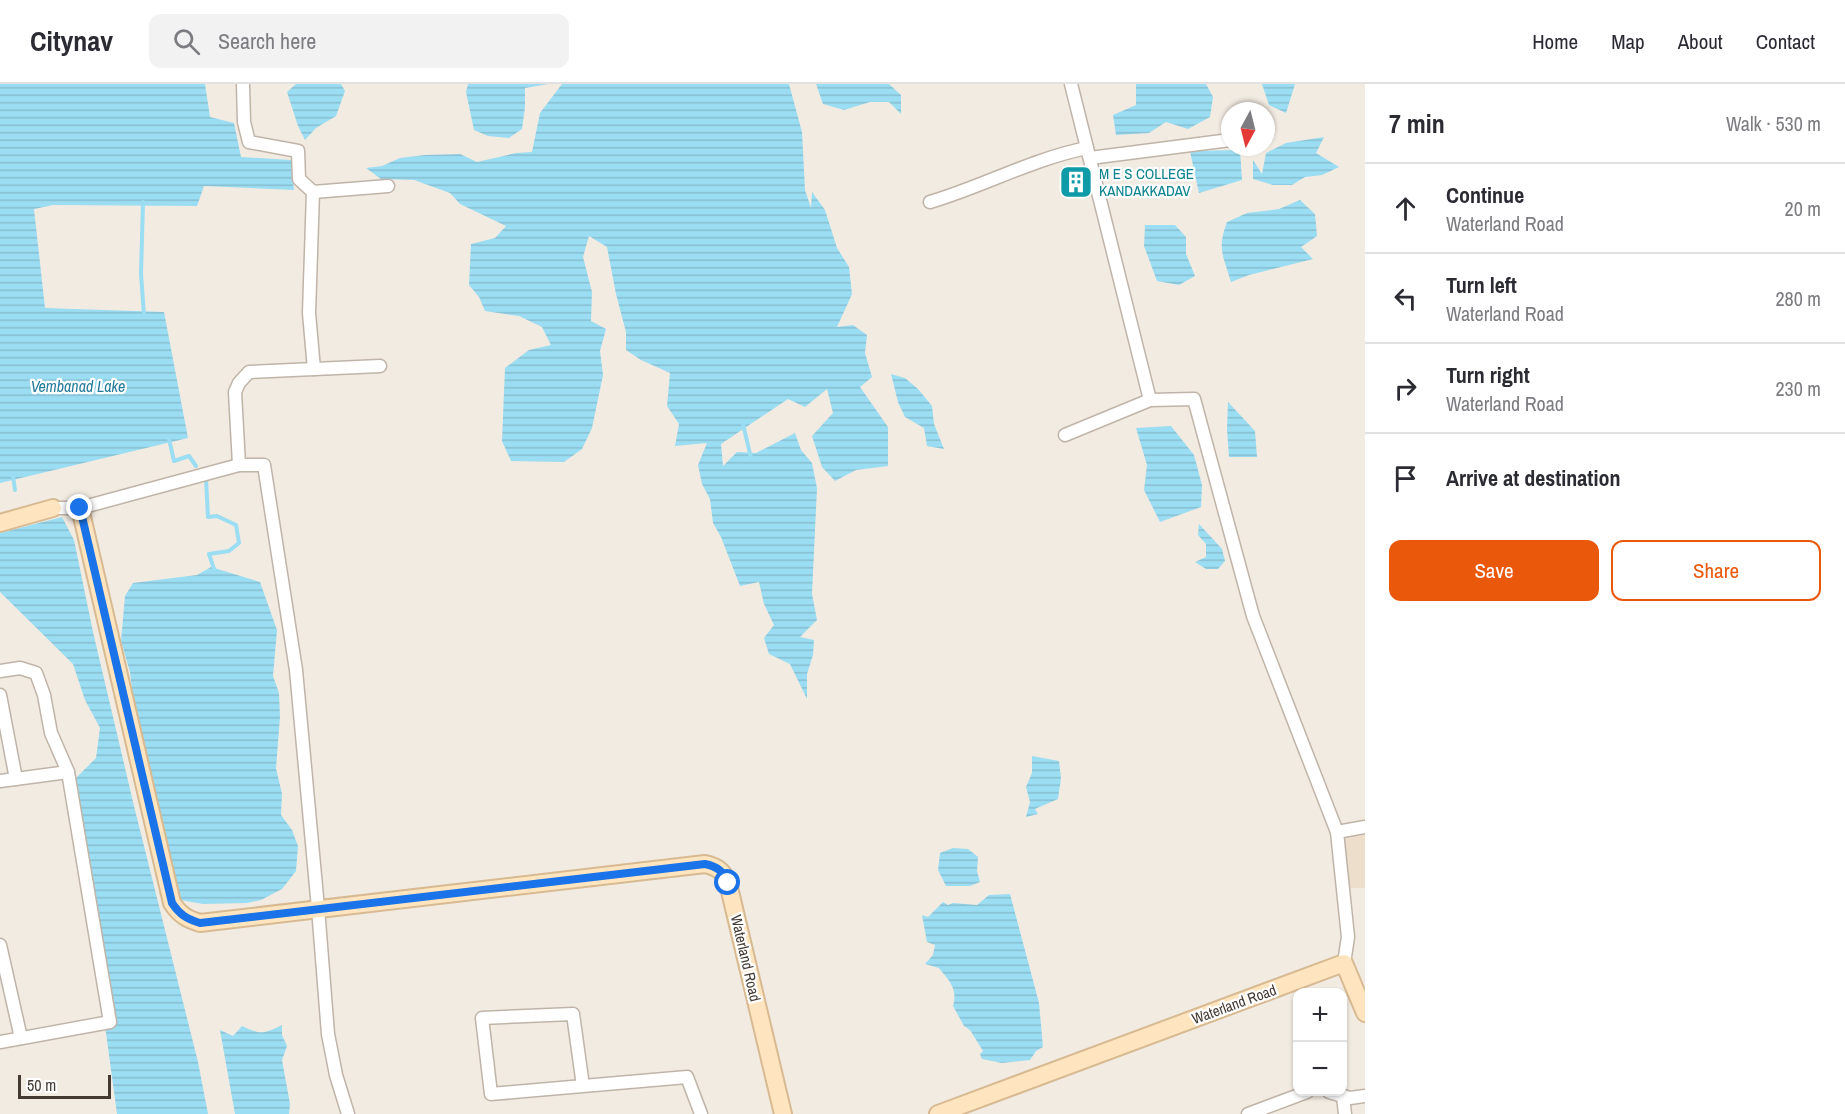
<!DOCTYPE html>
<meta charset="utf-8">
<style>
body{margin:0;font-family:"Archivo Narrow",sans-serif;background:#f2f2f3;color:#2b2b33}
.controls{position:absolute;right:18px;bottom:18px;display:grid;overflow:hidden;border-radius:12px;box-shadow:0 2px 4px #0004}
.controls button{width:54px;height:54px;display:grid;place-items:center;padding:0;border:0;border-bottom:2px solid #e1e1e2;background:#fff;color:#2b2b33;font:30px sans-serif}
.compass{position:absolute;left:1221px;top:18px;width:54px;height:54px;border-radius:50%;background:#fff;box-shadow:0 2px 4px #0004;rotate:187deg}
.scale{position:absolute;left:18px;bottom:15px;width:93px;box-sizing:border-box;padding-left:6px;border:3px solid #443a33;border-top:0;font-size:16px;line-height:21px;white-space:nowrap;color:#443a33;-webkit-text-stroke:4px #fff;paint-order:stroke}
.stop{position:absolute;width:18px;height:18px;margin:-14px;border:4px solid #1a73e8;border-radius:50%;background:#fff}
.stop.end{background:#1a73e8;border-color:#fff;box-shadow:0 2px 6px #0008}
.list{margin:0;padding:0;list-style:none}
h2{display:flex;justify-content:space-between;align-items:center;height:78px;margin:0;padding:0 24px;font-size:26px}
h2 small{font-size:20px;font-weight:400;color:#7c7c81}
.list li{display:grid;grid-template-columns:39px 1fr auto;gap:18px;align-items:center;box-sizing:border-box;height:90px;padding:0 24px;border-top:2px solid #e1e1e2}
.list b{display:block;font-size:22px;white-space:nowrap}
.list p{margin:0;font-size:20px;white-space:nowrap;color:#7c7c81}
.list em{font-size:20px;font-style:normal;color:#7c7c81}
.actions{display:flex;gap:12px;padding:18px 24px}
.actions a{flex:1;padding:14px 0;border:2px solid #ea580c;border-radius:12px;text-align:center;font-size:21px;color:#ea580c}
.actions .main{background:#ea580c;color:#fff}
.icon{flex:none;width:33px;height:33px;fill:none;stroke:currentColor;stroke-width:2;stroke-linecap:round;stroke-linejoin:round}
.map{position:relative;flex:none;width:1365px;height:1030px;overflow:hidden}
header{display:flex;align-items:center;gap:36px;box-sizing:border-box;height:84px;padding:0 30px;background:#fff;border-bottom:2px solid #e1e1e2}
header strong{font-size:28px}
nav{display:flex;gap:33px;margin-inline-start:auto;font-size:21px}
.search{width:420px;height:54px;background:#f2f2f3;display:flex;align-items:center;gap:15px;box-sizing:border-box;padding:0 21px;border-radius:12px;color:#7c7c81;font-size:22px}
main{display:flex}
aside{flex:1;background:#fff}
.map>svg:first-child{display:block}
.education{fill:#ecdecb}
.water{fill:url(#water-rules)}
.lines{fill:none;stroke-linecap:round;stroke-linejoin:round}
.stream{stroke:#9bddf2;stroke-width:4}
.street-casing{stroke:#c0b4a8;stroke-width:15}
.secondary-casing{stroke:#d8ba92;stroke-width:20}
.street{stroke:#fff;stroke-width:12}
.secondary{stroke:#ffe5bf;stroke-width:16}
.route{stroke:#1a73e8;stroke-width:8}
.labels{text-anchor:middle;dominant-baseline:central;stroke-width:4.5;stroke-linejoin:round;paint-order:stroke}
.culture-label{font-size:15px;fill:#0d838f;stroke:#fff;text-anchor:start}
.street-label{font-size:15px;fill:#443a33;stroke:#fff}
.water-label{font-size:16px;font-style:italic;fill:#257b9b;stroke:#fff}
</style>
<header>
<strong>Citynav</strong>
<div class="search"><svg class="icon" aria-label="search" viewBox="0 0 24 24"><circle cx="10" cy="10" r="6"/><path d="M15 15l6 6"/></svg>Search here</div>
<nav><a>Home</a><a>Map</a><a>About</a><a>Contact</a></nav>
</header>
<main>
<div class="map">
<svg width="1365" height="1030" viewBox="0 0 1365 1030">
<defs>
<pattern id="water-rules" width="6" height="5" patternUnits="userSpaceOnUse" patternTransform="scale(1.5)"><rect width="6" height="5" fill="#9bddf2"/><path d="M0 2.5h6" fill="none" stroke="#87bed0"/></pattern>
</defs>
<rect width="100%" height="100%" fill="#f2ebe2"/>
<!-- education -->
<polygon class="education" points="1365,743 1365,804 1345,804 1340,748"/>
<!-- water -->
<g class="water">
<polygon points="0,0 205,0 210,33 234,39 241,73 291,76 294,106 204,102 197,122 53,121 34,125 45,224 164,228 188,354 0,399"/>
<polygon points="296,0 341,0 345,7 336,32 316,44 305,56 298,42 287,8"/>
<polygon points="468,0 548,0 525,4 525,23 522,45 509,54 488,52 474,46 466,8"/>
<polygon points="562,0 789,0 802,48 805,106 811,124 812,108 825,126 837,164 849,183 852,210 837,243 853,241 867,251 865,269 872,293 860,303 888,343 888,382 856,386 835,397 822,383 812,352 833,329 827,305 805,323 788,315 721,360 723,382 737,368 756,369 795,349 801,366 812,379 817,404 812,510 817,536 800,553 814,556 813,571 807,590 807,615 790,580 769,570 764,554 774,541 764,520 759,498 740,502 721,453 713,439 710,415 702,400 698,381 707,359 675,362 679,340 667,322 670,289 641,276 626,266 626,248 616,210 607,163 589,152 583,173 592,208 591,237 606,245 600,267 603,291 592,344 582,365 564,378 511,377 502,357 505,284 529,266 551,261 542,243 519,232 485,227 479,213 469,201 471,160 495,154 506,142 460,120 450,109 414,96 381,95 366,84 382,82 400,74 425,71 460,70 477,78 516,69 532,68 540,29"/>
<polygon points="816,0 889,0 901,11 901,30 889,18 870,18 844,26 823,20"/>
<polygon points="1136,0 1206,0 1213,13 1210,33 1188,45 1166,38 1149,49 1116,51 1113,31 1136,21"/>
<polygon points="1262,0 1295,0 1286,29 1269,21"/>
<polygon points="1324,53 1316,69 1339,83 1322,91 1305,93 1292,101 1273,101 1253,95 1253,76 1262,90 1266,69 1286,59"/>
<polygon points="1240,66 1242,96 1199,109 1190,67"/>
<path d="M1300,116l15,14 2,22 -16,11 12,12 -64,16 -18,7c-8,-27 -14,-33 -4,-60l20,-9 32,-4z"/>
<polygon points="1145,141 1175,141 1186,153 1186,170 1195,192 1179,201 1157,197 1144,162"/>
<polygon points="891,290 905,294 918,305 932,322 934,340 944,365 927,362 924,344 905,333 898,318"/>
<polygon points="1228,318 1255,347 1257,373 1229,373 1227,345"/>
<polygon points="1171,342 1194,371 1202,401 1201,423 1160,438 1144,406 1147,381 1136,344"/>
<polygon points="62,433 74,456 93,548 134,722 198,978 208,1030 117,1030 72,698 96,674 100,644 85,616 73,580 0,508 0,449"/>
<polygon points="1199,440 1222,465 1225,477 1218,485 1206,485 1195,478 1206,473 1206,460 1198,451"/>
<polygon points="211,483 260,498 277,546 273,592 279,609 280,633 276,684 282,710 281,731 292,746 298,762 296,787 282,805 261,816 247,819 203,820 180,816 143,674 143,659 136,640 130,588 121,557 125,512 133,499 197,491"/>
<polygon points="1032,672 1059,677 1061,694 1058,715 1035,725 1038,730 1026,733 1030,718 1026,703 1032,689"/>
<polygon points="953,764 968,765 978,773 977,787 980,798 970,802 946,802 938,786 940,769"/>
<path d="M1010,810l29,109 4,44 -7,4 -6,9 -28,3 -20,-4 -2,-5 3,-3 -13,-21 -6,-4 -11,-20c5,-18 -4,-25 -14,-38l-14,-4 8,-9 2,-10 -8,-3 -5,-27 6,2 15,-15 5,3 5,-2 24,2 12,-10z"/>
<path d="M282,941v10l5,11 -5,14 8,44 -1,10h-54l-15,-84 13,6 9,-10c19,9 21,8 40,-1z"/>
</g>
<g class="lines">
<!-- stream -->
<g class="stream">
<polyline points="143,118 141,190 144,231"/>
<polyline points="743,340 751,374"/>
<polyline points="169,355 174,377 189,372 196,382"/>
<polyline points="13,392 15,406"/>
<polyline points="206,395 208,433 217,432 236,441 239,459 229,467 209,470 215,488"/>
</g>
<!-- street casing -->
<g class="street-casing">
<g id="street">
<polyline points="243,0 244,38 249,58 298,67 299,95 313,108 388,102"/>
<polyline points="1071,0 1150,316 1194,315 1253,532 1337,748 1348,853 1344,879"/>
<polyline points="1090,74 1230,56"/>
<polyline points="313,108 309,229 314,285"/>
<path d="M930,118c54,-16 102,-43 157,-54"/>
<polyline points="1065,351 1150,316"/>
<polyline points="239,381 235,308 239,299 249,288 380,282"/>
<polyline points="53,424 80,424 239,381 264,381 296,586 318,824 328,950 336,991 348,1030"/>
<polyline points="0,587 20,584 36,589 44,611 51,649 68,688 0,697"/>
<polyline points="0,611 16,695"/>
<polyline points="1337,748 1365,743"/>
<polyline points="0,861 21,954"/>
<polyline points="0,958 110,938 68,688"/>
<polyline points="583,1002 573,930 482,934 491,1010 687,993 701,1030"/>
<polyline points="1329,1008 1350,1014 1365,1012"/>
<polyline points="1343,1012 1345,1030"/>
<polyline points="1248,1030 1307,1008"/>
</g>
</g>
<!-- secondary casing -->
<g class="secondary-casing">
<g id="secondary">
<path d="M80,424l92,395c8,12 15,16 28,20l505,-59c13,3 18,7 23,19l55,231"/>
<polyline points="0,439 53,424"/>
<polyline points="938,1030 1344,879 1365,929"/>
</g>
</g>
<!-- street -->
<use href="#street" class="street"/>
<!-- secondary -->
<use href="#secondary" class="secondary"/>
</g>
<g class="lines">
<!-- route -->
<path class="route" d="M80,424l92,395c8,12 15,16 28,20l505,-59c13,3 18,7 23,19"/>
</g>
<!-- icons -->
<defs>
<g id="building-square" transform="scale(1.725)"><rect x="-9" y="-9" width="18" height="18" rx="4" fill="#0f9aa8" stroke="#fff"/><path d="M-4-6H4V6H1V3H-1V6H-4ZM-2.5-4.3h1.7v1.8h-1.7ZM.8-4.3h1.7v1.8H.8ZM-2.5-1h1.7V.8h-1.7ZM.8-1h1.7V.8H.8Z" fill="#fff"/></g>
</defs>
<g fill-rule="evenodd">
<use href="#building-square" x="1076" y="98"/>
</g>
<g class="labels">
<!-- culture labels -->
<g class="culture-label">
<text x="1099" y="89">M E S COLLEGE<tspan x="1099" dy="17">KANDAKKADAV</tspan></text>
</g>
<!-- street labels -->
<g class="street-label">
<text transform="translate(746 874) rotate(77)">Waterland Road</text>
<text transform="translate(1234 920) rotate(-20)">Waterland Road</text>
</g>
<!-- water labels -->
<g class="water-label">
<text x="78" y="302">Vembanad Lake</text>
</g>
</g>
</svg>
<div class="controls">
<button>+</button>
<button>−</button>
</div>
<svg class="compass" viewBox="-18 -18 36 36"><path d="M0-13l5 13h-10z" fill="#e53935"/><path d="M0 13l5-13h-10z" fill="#7c7c81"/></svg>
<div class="scale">50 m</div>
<div class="stop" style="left:728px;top:799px"></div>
<div class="stop end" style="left:80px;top:424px"></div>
</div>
<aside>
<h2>7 min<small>Walk · 530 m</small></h2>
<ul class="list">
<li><svg class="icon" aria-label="ahead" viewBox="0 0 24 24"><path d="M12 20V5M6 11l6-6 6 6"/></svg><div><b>Continue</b><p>Waterland Road</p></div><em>20 m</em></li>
<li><svg class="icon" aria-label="left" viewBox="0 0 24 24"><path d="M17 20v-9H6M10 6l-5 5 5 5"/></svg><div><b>Turn left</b><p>Waterland Road</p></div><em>280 m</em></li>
<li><svg class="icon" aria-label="right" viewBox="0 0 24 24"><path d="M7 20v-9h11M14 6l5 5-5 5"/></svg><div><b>Turn right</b><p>Waterland Road</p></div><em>230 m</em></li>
<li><svg class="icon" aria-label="arrive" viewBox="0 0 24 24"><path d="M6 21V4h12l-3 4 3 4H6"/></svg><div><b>Arrive at destination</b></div></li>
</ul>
<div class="actions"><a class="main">Save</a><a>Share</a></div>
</aside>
</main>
